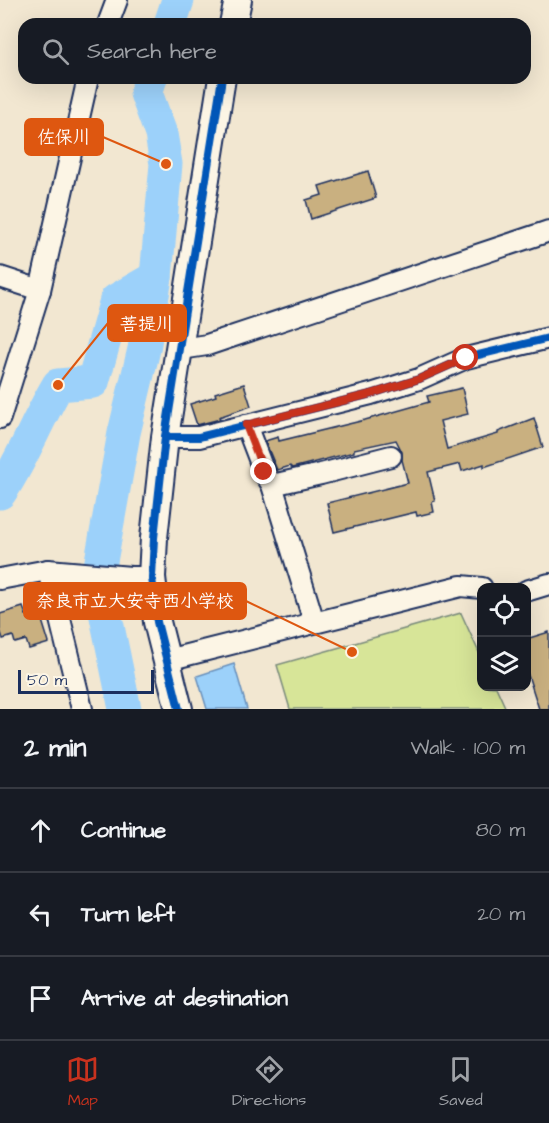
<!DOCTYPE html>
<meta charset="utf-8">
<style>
body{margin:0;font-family:"Architects Daughter","Klee One",sans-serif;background:#242831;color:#f1f3f6}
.controls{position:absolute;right:18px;bottom:18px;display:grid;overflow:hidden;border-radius:12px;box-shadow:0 6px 24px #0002}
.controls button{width:54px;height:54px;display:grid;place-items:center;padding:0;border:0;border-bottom:2px solid #363941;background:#171b24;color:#f1f3f6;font:30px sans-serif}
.scale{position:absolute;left:18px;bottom:15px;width:136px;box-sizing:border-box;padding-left:6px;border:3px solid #1b2f5e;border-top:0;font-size:16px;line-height:21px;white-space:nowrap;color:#1b2f5e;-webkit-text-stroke:4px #fcf5e5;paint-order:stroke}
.stop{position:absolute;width:18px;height:18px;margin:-14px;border:4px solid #c8321e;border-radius:50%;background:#fff}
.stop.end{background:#c8321e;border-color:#fff;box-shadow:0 2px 6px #0008}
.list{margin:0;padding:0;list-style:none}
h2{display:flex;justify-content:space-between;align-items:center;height:78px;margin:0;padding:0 24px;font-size:26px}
h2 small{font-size:20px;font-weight:400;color:#9ea1a6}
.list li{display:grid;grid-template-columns:39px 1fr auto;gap:18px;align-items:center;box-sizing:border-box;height:84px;padding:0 24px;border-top:2px solid #363941}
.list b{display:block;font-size:22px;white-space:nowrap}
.list em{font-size:20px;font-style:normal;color:#9ea1a6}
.icon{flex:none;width:33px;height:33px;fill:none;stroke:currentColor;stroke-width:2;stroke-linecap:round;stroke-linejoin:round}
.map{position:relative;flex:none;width:549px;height:709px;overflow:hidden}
.search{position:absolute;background:#171b24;box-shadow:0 6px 24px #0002;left:18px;right:18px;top:18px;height:66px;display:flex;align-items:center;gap:15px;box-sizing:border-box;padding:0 21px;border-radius:18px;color:#9ea1a6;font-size:22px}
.sheet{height:330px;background:#171b24}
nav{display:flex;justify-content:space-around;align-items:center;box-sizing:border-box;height:84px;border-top:2px solid #363941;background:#171b24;font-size:16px;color:#9ea1a6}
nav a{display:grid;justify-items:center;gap:3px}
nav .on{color:#c8321e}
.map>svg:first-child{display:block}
.green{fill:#d7e598;stroke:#798a7b;stroke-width:1.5}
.water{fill:#9cd1fa;stroke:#6890bc;stroke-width:1.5}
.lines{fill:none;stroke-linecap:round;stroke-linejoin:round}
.river{stroke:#9cd1fa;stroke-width:33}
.building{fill:#c9b080;stroke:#1b2f5e;stroke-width:1.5}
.minor-casing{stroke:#1b2f5e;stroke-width:24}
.tertiary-casing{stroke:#1b2f5e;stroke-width:30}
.minor{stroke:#fcf5e5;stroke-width:20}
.tertiary{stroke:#fcf5e5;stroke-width:26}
.cycleway-casing{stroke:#fcf5e5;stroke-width:11}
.cycleway{stroke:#0057b8;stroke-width:8}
.route{stroke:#c8321e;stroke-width:8}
.leader{fill:none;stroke:#de5710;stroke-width:2}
.callout-dot{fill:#de5710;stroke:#fcf5e5;stroke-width:2}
.callout{fill:#de5710;stroke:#de5710;stroke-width:2}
.callout-label{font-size:18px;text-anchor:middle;font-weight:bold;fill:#fff}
</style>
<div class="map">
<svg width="549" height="709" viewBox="0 0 549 709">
<rect width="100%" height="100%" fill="#f2e7d1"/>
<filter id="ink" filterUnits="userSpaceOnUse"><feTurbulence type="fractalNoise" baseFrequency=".0167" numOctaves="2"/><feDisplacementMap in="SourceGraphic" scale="12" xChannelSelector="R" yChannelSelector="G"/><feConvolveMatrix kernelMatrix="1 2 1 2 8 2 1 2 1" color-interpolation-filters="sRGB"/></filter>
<g filter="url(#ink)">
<!-- green -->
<polygon class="green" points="461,613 481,657 482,686 496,687 506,709 290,709 277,665"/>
<!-- water -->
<polygon class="water" points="234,664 247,709 207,709 197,676"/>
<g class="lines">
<!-- river -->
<g class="river">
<polyline points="170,24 178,0"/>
<path d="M0,493c23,-34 37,-73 58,-108l35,-3 23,-82 40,-23"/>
<polyline points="125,709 98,578 124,433 144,349 156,277 166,164 161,134 146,93 151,78"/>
</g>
</g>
<!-- building -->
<g class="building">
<polygon points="368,171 376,198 311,219 306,200 322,195 319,186"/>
<polygon points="244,384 251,406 219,417 220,419 197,425 190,404 216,396 215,393"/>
<polygon points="462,388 468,414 440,421 447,449 498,434 498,432 534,418 543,447 484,467 484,464 462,471 460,464 428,472 435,501 432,502 434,512 417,516 416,512 334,532 327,503 408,483 402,460 402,452 396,440 354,449 354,452 292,468 290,466 277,470 265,441 278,437 279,441 365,420 429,402 427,396"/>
<polygon points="23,607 26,615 39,611 49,643 29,649 26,640 15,643 13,636 3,639 0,630 0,614"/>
<polygon points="549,632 549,709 539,709 526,669 526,639"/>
</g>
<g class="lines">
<!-- minor casing -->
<g class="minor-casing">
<g id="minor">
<polyline points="108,24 117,0"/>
<polyline points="0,277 40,290"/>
<polyline points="181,349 207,345 549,231"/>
<polyline points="0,418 40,290 88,78"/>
<polyline points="246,425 264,472 272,485 314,622"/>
<polyline points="165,437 199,437 371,394 419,379 466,358 549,338"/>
<polyline points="272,485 321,474 391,456"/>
<polyline points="48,570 82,709"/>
<polyline points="0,579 48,570 131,577 152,577"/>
<polyline points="526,591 549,584"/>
<polyline points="167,660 461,586 482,588"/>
</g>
</g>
<!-- tertiary casing -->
<g class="tertiary-casing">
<g id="tertiary">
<polyline points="233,24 238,0"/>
<polyline points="179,709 157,622 152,577 154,538 165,437 222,78"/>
</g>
</g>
<!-- minor -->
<use href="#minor" class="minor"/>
<!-- tertiary -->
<use href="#tertiary" class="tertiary"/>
<!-- cycleway casing -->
<g class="cycleway-casing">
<g id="cycleway">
<polyline points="165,437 199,437 371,394 419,379 466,358 549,338"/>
<polyline points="179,709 157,622 152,577 154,538 165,437 222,78"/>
</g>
</g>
<!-- cycleway -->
<use href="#cycleway" class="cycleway"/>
</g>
</g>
<g class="lines" filter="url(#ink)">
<!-- route -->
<polyline class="route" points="264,472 246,425 371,394 419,379 466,358"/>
</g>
<!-- callouts -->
<path class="leader" d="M166 164L103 137M58 385L108 323M352 652L246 601"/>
<g class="callout-dot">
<circle cx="166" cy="164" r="6"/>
<circle cx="58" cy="385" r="6"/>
<circle cx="352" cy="652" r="6"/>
</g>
<g class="callout">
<rect x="25" y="119" width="78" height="36" rx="6"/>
<rect x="108" y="305" width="78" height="36" rx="6"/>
<rect x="24" y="583" width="222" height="36" rx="6"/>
</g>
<g class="callout-label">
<text x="64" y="143">佐保川</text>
<text x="147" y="330">菩提川</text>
<text x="135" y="607">奈良市立大安寺西小学校</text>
</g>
</svg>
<div class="controls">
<button><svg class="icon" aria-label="locate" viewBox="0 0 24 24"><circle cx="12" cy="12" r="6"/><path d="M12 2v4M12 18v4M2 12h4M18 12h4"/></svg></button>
<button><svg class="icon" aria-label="layers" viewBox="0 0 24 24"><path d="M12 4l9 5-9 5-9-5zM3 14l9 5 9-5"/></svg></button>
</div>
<div class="scale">50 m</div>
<div class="stop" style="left:466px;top:358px"></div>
<div class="stop end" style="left:264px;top:472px"></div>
<div class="search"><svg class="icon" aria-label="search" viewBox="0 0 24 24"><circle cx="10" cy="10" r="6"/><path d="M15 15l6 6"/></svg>Search here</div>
</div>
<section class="sheet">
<h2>2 min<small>Walk · 100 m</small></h2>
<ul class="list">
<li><svg class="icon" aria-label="ahead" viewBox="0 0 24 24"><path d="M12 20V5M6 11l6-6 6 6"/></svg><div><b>Continue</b></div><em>80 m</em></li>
<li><svg class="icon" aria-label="left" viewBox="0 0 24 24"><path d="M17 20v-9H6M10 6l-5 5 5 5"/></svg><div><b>Turn left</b></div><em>20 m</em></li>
<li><svg class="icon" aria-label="arrive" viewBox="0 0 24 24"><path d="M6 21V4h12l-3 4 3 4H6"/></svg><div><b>Arrive at destination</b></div></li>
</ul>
</section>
<nav>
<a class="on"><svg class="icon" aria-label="map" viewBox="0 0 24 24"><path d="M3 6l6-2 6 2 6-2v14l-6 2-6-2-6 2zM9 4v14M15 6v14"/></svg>Map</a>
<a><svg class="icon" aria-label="directions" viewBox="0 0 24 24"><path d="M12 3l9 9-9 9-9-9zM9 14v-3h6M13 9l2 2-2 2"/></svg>Directions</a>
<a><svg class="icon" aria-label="saved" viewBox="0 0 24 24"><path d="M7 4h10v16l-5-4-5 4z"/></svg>Saved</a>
</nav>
